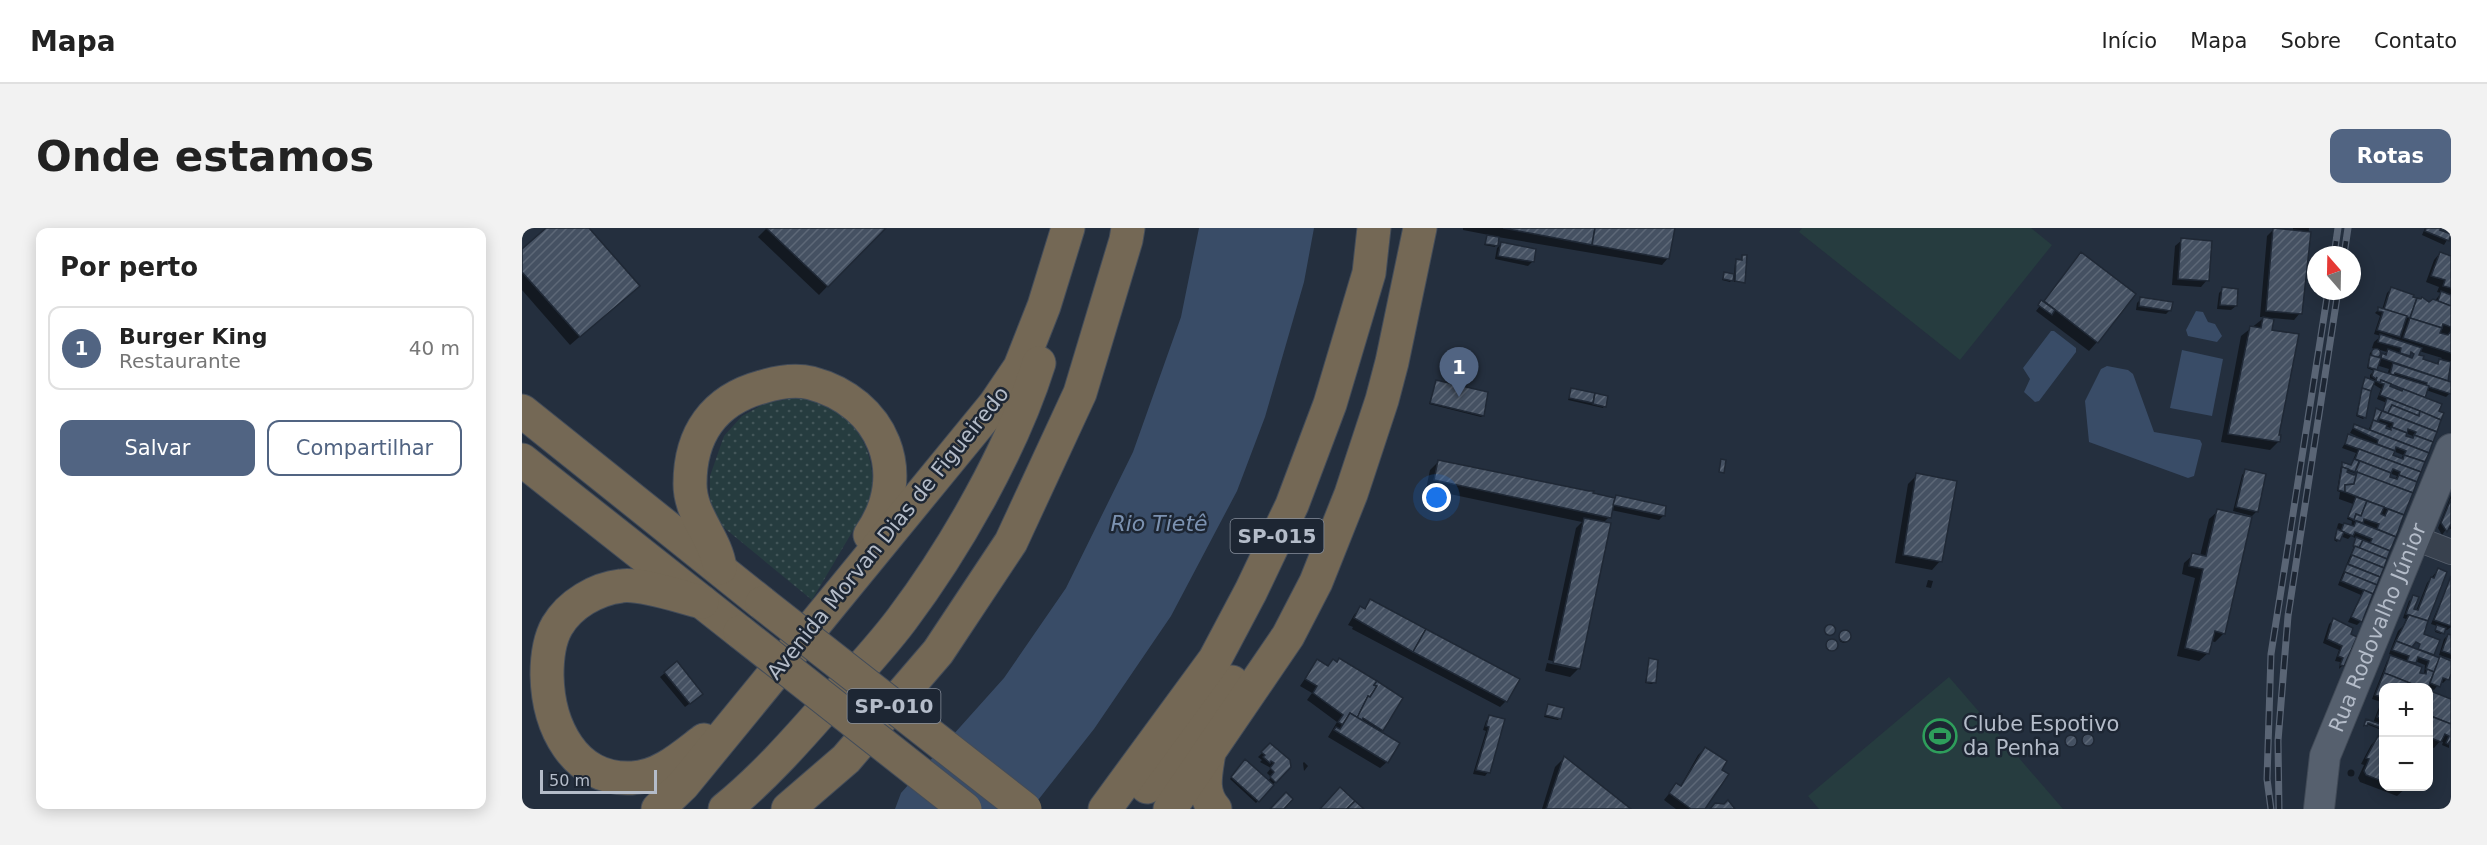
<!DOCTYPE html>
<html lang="pt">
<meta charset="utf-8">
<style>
body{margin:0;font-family:"DejaVu Sans",sans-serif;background:#f2f2f2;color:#222}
.controls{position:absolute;right:18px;bottom:18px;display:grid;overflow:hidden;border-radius:12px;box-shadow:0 3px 15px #0003}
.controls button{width:54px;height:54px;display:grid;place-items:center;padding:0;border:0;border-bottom:2px solid #e0e0e0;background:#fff;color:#222;font:30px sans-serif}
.compass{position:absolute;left:1785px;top:18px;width:54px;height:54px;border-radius:50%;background:#fff;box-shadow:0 3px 15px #0003;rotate:340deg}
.scale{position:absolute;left:18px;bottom:15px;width:117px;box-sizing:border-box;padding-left:6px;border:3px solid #b4bcc9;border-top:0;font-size:16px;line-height:21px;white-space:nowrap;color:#b4bcc9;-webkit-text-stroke:4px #1d2633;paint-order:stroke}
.you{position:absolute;left:915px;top:270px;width:21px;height:21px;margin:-15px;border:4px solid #fff;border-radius:50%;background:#1a73e8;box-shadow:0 0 0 9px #1a73e833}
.badge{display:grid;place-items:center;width:39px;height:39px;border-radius:50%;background:#516482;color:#fff;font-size:20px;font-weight:700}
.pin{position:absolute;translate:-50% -50px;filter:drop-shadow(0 2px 3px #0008)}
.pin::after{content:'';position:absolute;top:32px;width:21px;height:18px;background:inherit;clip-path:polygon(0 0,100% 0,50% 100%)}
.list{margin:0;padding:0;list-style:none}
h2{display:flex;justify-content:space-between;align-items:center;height:78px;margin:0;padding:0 24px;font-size:26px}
h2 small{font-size:20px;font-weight:400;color:#767676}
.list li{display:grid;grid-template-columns:39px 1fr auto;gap:18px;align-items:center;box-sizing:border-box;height:84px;margin:0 12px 12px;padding:0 12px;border:2px solid #e0e0e0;border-radius:12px}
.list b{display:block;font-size:22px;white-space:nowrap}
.list p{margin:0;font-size:20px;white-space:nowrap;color:#767676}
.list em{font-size:20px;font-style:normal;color:#767676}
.actions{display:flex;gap:12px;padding:18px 24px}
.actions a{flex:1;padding:14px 0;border:2px solid #516482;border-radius:12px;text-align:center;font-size:21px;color:#516482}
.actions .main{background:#516482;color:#fff}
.map{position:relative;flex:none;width:1929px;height:581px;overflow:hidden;border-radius:12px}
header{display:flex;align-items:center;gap:36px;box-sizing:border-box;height:84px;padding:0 30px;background:#fff;border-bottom:2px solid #e0e0e0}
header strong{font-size:28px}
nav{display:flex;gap:33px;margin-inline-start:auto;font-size:21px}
.intro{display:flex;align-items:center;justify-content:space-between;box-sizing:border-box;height:144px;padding:0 36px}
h1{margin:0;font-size:42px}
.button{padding:15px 27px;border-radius:12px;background:#516482;color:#fff;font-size:21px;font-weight:700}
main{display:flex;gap:36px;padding:0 36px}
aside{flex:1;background:#fff;border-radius:12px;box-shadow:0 3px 15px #0003}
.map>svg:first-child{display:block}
.green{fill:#263c3f}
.garden{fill:url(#garden-dots)}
.water{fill:#394c67}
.shadow{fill:#0007;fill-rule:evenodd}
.building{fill:url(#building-hatch);stroke:#1f2835;stroke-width:1.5}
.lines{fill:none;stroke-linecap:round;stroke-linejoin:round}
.minor-casing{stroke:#565f6c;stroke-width:26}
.major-casing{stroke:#414a57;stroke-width:32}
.highway-casing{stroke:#434c59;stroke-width:35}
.minor{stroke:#38414e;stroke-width:24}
.major{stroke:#56606e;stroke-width:30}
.highway{stroke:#746855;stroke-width:33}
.rail-casing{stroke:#5a6575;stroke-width:7}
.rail{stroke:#1d2633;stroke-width:4.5;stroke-dasharray:14;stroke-linecap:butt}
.highway-bridge-casing{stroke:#434c59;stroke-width:35;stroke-linecap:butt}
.highway-bridge{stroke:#746855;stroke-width:33}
.labels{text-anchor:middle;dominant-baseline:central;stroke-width:5;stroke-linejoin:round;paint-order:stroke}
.shield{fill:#1d2633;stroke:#878f9c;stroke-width:1.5}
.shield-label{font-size:20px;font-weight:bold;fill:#b4bcc9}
.street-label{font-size:21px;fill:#b4bcc9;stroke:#1d2633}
.poi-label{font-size:21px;fill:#b4bcc9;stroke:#1d2633;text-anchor:start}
.water-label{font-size:22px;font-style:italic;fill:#7c92b1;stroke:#1d2633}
</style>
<header>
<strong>Mapa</strong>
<nav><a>Início</a><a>Mapa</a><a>Sobre</a><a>Contato</a></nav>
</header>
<div class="intro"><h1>Onde estamos</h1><a class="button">Rotas</a></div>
<main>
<aside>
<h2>Por perto<small></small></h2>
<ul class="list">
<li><span class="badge">1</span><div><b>Burger King</b><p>Restaurante</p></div><em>40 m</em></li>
</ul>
<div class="actions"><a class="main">Salvar</a><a>Compartilhar</a></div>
</aside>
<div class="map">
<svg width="1929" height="581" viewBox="0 0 1929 581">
<defs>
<pattern id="garden-dots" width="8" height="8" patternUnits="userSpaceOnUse" patternTransform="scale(1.5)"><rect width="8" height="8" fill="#263c3f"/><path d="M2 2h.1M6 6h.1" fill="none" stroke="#435659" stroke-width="1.8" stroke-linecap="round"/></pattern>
<pattern id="building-hatch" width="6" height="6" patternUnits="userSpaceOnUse" patternTransform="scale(1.5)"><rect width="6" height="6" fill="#455162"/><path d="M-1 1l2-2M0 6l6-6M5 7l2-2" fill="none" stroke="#5d6877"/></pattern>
</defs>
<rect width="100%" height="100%" fill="#242f3e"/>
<!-- green -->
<g class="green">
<polygon points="1280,0 1509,0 1530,17 1438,132 1277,4"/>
<polygon points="1427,449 1541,581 1297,581 1286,568"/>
</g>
<!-- garden -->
<path class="garden" d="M272,170c7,1 16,0 23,3 43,17 61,56 54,99l-59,100 -95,-78 -7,-24v-22l14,-40 18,-20 24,-13z"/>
<!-- water -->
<g class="water">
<polygon points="677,0 792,0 782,54 743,189 715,263 649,388 572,501 509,581 373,581 379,565 482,450 544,360 611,224 659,89"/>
<polygon points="1674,83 1681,84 1686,94 1693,96 1700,108 1695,114 1666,108 1664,102"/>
<polygon points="1529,103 1532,103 1554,120 1554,124 1517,173 1513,174 1502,164 1508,151 1501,140"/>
<polygon points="1660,122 1701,131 1690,188 1648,180"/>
<polygon points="1585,138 1606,142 1611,146 1632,204 1678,212 1680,216 1672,248 1666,250 1567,214 1563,173 1579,141"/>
</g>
<!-- shadow -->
<g class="shadow">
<polygon points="26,0 65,0 107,66 48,117 0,62 0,23"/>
<polygon points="245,0 361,0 297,67 236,9"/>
<polygon points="941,0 1152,0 1146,30 1140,37 976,9 973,19 962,17 967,7 941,2"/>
<polygon points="1771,0 1787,0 1778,85 1772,92 1751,90 1748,104 1757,213 1748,222 1699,214 1719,108 1743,89 1738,89 1745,8 1751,2 1771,4"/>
<polygon points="1903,0 1917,0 1916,2 1928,7 1922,17 1900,7"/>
<polygon points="1660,12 1685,52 1679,59 1650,57 1653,18"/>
<polygon points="979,16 1010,34 1006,38 973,31 975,20"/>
<path d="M1918,25l11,4v110l-5,15 5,1v9l-5,5 -20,-7 -3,9 14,13 5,2 -81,207 -4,4 -9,-3 13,-27 -23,-10 19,-46 -6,-3 -3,3 -8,-3 -3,6 -3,-2 4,-16 1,-1 12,4 1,-6 -5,-2 6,-15 -14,-5 1,-7 -3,-1 4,-25 9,1 6,-14 -14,-5 7,-12 8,3 1,-2 -8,-4 4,-7 14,5 9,-21 5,3 5,-10 -10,-4 4,-10 -8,-5 -8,33 -2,2 -7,-3 8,-35h6v-6l4,-4 -7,-3 3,-15 4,-4 -2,-1 2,-6 7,-6 -7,-2 6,-18 -5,-3 4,-4 3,1 5,-17 4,-4 20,9 21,5 2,-1 7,-9 -4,-1 2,-5 -13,-5 8,-22zM1858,122l7,2 -9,8zM1897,123l23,7 -7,7 -14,-5 -4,-4zM1887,124l6,2 -2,6 -14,-5 10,-1zM1854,137l13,4 -2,6 -13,-5zM1868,154l15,6 -2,5 -15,-6zM1863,198l5,2 -1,3 -5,-2zM1883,205l8,3 -2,3 -7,-3zM1871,223l10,4 -2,4 -10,-3zM1824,242l11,4 -1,3 -11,-4zM1867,245l8,3 -2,4 -7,-2z"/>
<polygon points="1559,26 1575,114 1567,123 1514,83"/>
<polygon points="1221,28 1221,54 1212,54 1212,50 1208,54 1200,52 1202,46 1212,48 1213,35 1219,33"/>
<polygon points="1701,61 1714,78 1709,82 1695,81 1697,65"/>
<polygon points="1619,71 1648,82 1644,86 1614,82 1615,75"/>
<polygon points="914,154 961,188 959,189 907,176"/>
<polygon points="1050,162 1084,169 1082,178 1081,180 1046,172"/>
<polygon points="917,233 1092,271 1094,269 1143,279 1141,288 1137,292 1089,282 1087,289 1081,295 1057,440 1048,449 1023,443 1025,435 1053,441 1053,438 1026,432 1054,300 1060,294 904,261 908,242"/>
<polygon points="1724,243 1742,247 1734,284 1730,288 1711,283 1720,247"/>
<polygon points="1395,247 1418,333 1410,342 1373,335 1386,256"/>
<polygon points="1929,267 1929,301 1925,300 1920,307 1916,300"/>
<polygon points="1696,283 1702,405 1693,414 1689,413 1686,425 1677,433 1655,428 1673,350 1660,346 1662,335 1671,327 1678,328 1687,291"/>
<path d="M1916,342l7,3 -23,62 16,6 -6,15 19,7 -4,16 -4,4 -3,-1 -6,8 -7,-3 -43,1v37l-3,-1 -2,5 -13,-5 -3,3 3,-7 7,3 8,-21 -9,-3 15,-38 5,-6 -3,-1 9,-23 5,-5 3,-7 -3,-1 6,-17 5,-4 -2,13 4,1 11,-28zM1893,412l7,3 -3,8 -10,-4zM1893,433l10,4 -1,10 -6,-1 -6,-9z"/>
<polygon points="1929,349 1929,399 1925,402 1922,401 1919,406 1913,404 1915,398 1909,396"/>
<polygon points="1406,352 1411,353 1409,360 1404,359"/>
<polygon points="849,373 984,473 978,479 830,401 831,399 826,397 832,387 838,380 841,382"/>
<polygon points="1811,392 1829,400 1821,437 1817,441 1818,434 1813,433 1817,422 1801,415 1807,396"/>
<polygon points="1308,398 1311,399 1311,405 1304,407 1303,401"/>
<circle cx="1322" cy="410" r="5"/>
<polygon points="1926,407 1929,408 1929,431 1917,427 1922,411"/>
<circle cx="1309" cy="418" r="5"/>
<polygon points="1128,432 1132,454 1130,456 1123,455"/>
<polygon points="795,433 805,439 811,433 860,502 857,505 865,534 858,540 806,509 815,494 788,474 785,472 790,465 778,458"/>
<polygon points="155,435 175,470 163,479 138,449"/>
<polygon points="1906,464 1929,472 1927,520 1920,517 1921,514 1918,513 1912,520 1906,518"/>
<polygon points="1026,478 1038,490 1036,492 1022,489"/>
<polygon points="968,489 967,543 963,548 951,546 964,503 961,502 964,493"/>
<circle cx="1565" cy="513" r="5"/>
<circle cx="1548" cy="514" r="5"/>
<polygon points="1856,510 1862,512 1862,558 1886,558 1875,568 1838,554 1836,550 1842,537 1839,536 1849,517"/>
<polygon points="748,517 767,539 734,575 708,551 723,533 746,553 749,549 745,545 749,540 738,534 740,532 736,529"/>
<polygon points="1183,520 1198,542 1205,546 1182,581 1154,581 1142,572 1154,557 1158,559 1176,527"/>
<polygon points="1042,530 1107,581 1020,581 1033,539"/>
<polygon points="782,534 786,538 782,543 781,535"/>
<circle cx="1829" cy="545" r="3.5"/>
</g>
<!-- building -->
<g class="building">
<polygon points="24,0 67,0 118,58 58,109 0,44 0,21"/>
<polygon points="244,0 364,0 306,59"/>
<polygon points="981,0 1073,0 1070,17"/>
<polygon points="1073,0 1153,0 1147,31 1070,17"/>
<polygon points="1751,0 1789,4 1780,86 1744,83"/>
<polygon points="1904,0 1919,0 1918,2 1929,6 1927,13 1903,3"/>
<polygon points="965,7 977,9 976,18 963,16"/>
<polygon points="1659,10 1690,13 1687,53 1656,51"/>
<polygon points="979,14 1014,21 1012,34 976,28"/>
<polygon points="1559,24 1614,66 1576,115 1522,73"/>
<polygon points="1918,24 1929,28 1929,60 1921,58 1923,52 1909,48"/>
<polygon points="1220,27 1225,27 1223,55 1213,53 1214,31 1220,32"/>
<polygon points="1202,44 1212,46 1211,53 1201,51"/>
<polygon points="1700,59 1716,61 1715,78 1698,77"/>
<polygon points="1869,59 1892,67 1891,69 1895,70 1888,90 1862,81"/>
<polygon points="1919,63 1929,67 1929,78 1916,73"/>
<polygon points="1618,69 1651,74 1649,83 1617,78"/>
<polygon points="1900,69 1907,74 1911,71 1929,78 1929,103 1929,99 1921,96 1920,100 1888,90 1895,70 1899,71"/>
<polygon points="1519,72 1533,82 1530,87 1516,77"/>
<polygon points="1856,79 1885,88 1878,109 1855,102 1861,84 1856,83"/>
<polygon points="1741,89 1752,91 1750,102 1777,106 1757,207 1759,207 1758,214 1706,206 1728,98 1739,100"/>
<polygon points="1888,90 1920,100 1918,105 1926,107 1929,103 1929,125 1881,110"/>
<polygon points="1858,106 1900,120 1897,127 1902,128 1901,131 1916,136 1917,131 1929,134 1926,153 1859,130 1860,125 1864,127 1866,121 1890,130 1892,126 1889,124 1888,128 1878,125 1879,120 1856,114"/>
<circle cx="1854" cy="125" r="4.5"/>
<polygon points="1848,127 1859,130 1855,142 1846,139"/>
<polygon points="1871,135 1929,154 1929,166 1904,158 1905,155 1873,145 1872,147 1868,146"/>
<polygon points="1852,141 1907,158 1903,170 1859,152 1858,155 1854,153 1855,149 1854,151 1850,148"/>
<polygon points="1843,149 1853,153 1849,163 1840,160"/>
<polygon points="914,152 966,164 962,188 908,175"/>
<polygon points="1859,152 1869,156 1868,158 1880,163 1881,161 1920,176 1917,183 1922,185 1919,192 1858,167 1862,156 1858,155"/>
<polygon points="1049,160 1073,165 1071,175 1047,170"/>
<polygon points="1840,160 1849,163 1844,190 1835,187"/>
<polygon points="1073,165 1086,168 1084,179 1071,176"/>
<polygon points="1865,170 1898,183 1897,188 1870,177 1866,185 1861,183"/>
<polygon points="1870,177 1897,188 1898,183 1919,192 1915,204 1866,185"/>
<polygon points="1854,180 1860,183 1855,194 1851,192"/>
<polygon points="1860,183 1915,204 1911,214 1892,207 1894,204 1886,201 1885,205 1870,199 1871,195 1858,191 1855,194"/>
<polygon points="1851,192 1865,197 1864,200 1869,202 1869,199 1885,205 1884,208 1891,210 1892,207 1911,214 1907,225 1848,202"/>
<polygon points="1832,196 1907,225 1903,234 1882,227 1884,223 1874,219 1873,223 1855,216 1856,212 1831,200"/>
<polygon points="1826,206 1873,223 1871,227 1881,231 1882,227 1903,234 1899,244 1823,216"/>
<polygon points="1837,221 1899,244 1895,254 1877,247 1878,244 1871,241 1869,245 1833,231"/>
<polygon points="1199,231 1204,232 1202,245 1197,244"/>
<polygon points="1832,231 1837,233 1833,244 1820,239 1820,234 1829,237"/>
<polygon points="916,232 1067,263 1072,263 1071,265 1093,270 1089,290 912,252"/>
<polygon points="1838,233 1869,245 1868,249 1875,251 1877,247 1895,254 1891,265 1833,244"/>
<polygon points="1820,239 1826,241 1825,244 1832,247 1835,244 1832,256 1823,257 1823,264 1816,262"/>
<polygon points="1723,241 1744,246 1736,284 1714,279"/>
<polygon points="1835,244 1891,265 1882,287 1823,264 1823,257 1832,256"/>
<polygon points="1394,245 1435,253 1420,334 1381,327"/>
<polygon points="1094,267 1144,278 1143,288 1091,277"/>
<polygon points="1834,269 1845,273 1839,288 1834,286 1832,292 1826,289"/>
<polygon points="1929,271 1929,296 1925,304 1919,295"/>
<polygon points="1845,273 1862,279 1859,286 1863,288 1866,281 1882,287 1874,309 1855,301 1857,296 1842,291 1841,295 1832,292 1834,286 1839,288"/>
<polygon points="1695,281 1730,289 1703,406 1693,403 1687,426 1663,420 1681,341 1667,338 1670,325 1684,328"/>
<polygon points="1062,290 1089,295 1058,441 1031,435"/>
<polygon points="1834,293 1874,309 1868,323 1848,315 1850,311 1833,304 1831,308 1819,303 1822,295 1832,298"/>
<polygon points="1815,301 1822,304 1818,313 1813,311"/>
<polygon points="1834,309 1841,312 1837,320 1831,318"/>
<polygon points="1841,312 1868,323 1865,331 1837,320"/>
<polygon points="1833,318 1865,331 1862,340 1829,327"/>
<polygon points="1830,327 1862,340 1858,349 1826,336"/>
<polygon points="1825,336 1858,349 1855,357 1822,344"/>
<polygon points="1916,340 1925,344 1906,393 1884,386 1891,367 1897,369 1892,381 1896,382 1909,349 1912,350"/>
<polygon points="1823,344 1855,357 1851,366 1819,353"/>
<polygon points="1929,348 1929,398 1912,392"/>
<polygon points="1842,362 1851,366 1840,394 1829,389"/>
<polygon points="848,371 904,401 891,424 832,390 838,378 843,381"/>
<polygon points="1887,387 1906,393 1902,406 1918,412 1912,427 1896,421 1898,416 1894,414 1890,419 1874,413"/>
<polygon points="1811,390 1831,400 1829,406 1835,409 1822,438 1818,437 1821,430 1816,428 1820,418 1805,411"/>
<circle cx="1308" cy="402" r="5.5"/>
<polygon points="1915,397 1924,400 1922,406 1913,402"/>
<polygon points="904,401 998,451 985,474 891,424"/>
<circle cx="1323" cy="408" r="6"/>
<polygon points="1926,406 1929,407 1929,426 1920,423"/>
<circle cx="1310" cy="417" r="6"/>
<polygon points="1874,413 1918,430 1912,444 1904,441 1907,433 1896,429 1894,435 1885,433 1887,428 1870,422"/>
<polygon points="1868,427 1900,439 1898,445 1904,446 1905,441 1912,444 1906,460 1900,460 1862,445"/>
<polygon points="1918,428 1929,433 1929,446 1927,452 1921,450 1918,459 1908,455"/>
<polygon points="817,430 855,453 852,457 855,458 848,469 846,468 835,490 828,485 821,497 816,494 821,487 795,468 791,465 795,458 783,451 795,431 806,438 811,431 815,434"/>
<polygon points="1127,430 1136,432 1134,455 1124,454"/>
<polygon points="155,433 181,466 168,476 142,444"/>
<polygon points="1862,445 1868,447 1900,460 1862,460 1862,470 1853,467"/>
<polygon points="855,453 881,470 861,503 841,490 840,492 835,490 846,468 848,469 855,458 852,457"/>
<polygon points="1906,462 1929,471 1929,496 1906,487"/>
<polygon points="1862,472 1862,492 1855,489"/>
<polygon points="1026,476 1042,480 1039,491 1023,487"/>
<polygon points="828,485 878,515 866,535 812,502 814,499 818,501"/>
<polygon points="967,487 983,491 968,545 954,542 967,499 964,498"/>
<polygon points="1906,487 1929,496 1929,512 1926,516 1924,515 1927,508 1923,506 1919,514 1906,509"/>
<polygon points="1844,491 1861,497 1859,500 1846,495 1845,498 1842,497"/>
<circle cx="1566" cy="512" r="6"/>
<circle cx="1549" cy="513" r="6"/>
<polygon points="1856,508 1862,511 1862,554 1844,547 1842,543 1847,531 1844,530"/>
<polygon points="1527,513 1533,519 1526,525 1521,519"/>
<polygon points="748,515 768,532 769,539 754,555 748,549 752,544 748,540 752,535 749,533 748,535 741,529 743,527 739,524"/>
<polygon points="1183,519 1205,533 1200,542 1207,546 1183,581 1169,581 1147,565 1154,555 1159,558"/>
<polygon points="1042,528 1109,581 1024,581"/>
<polygon points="723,531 752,557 737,574 709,549"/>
<polygon points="818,559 833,573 825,581 798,581"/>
<polygon points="764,564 771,571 762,581 748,581"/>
<polygon points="1206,572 1213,581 1188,581 1193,575 1202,576"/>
<polygon points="833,573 842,581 825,581"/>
</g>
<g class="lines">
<!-- minor casing -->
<g class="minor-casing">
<polyline id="minor" points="1893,310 1929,324"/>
</g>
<!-- major casing -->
<g class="major-casing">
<g id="major">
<path id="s1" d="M1797,581l6,-53 126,-307"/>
</g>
</g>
<!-- highway casing -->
<g class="highway-casing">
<g id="highway">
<polyline points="0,183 240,375"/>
<polyline points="0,232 218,404"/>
<path d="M198,340c-4,-30 -30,-52 -30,-84 0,-50 24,-84 72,-97 16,-5 33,-8 49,-4 72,19 102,91 59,152"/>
<path d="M180,374c-21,-5 -61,-19 -81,-16 -25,3 -51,18 -64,40 -8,14 -10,33 -10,49 1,50 26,106 85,103 28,-1 51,-22 72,-38"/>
<path d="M687,524c-3,21 -9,40 6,57"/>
<polyline points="625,559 710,454"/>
<polyline points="136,581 161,557 473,176 498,139 522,78 546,0"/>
<path d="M203,581c36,-29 69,-66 99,-100 27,-30 54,-58 78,-90 54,-72 110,-170 137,-256"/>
<polyline points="266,581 324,531 416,424 489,314 558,165 604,12 606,0"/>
<polyline points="583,581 693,431 729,363 770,277 808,176 847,45 852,0"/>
<polyline points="648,581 766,408 794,354 829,266 860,172 870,134 898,0"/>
</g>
</g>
<!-- minor -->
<use href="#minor" class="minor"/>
<!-- major -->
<use href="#major" class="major"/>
<!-- highway -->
<use href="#highway" class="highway"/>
<!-- rail casing -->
<g class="rail-casing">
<g id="rail">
<polyline points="1812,27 1816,0"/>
<polyline points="1822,27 1826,0"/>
<polyline points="1749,581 1745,551 1749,426 1806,63"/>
<polyline points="1757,581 1756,513 1766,388 1816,63"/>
</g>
</g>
<!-- rail -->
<use href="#rail" class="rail"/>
<!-- highway-bridge casing -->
<g class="highway-bridge-casing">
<g id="highway-bridge">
<polyline points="240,375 503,581"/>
<polyline points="218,404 443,581"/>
</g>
</g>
<!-- highway-bridge -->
<use href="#highway-bridge" class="highway-bridge"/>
</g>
<!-- icons -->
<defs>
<g id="stadium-ring" transform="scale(1.725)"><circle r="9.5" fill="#1d2633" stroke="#2e9e5b" stroke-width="1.5"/><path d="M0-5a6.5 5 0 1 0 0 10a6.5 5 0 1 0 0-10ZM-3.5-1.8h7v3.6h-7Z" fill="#2e9e5b"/></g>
</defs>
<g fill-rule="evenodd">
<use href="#stadium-ring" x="1418" y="508"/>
</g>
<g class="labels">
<!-- shield labels -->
<g class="shield">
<rect x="708.5" y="291" width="93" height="34" rx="4.5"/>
<rect x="325.5" y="461" width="93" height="34" rx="4.5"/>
</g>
<g class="shield-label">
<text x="755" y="308">SP-015</text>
<text x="372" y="478">SP-010</text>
</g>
<!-- street labels -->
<g class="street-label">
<text transform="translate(366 305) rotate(-51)">Avenida Morvan Dias de Figueiredo</text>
<text stroke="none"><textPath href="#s1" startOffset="192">Rua Rodovalho Júnior</textPath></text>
</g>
<!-- poi labels -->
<g class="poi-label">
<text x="1441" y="496">Clube Espotivo<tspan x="1441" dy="24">da Penha</tspan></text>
</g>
<!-- water labels -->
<g class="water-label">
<text x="637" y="295">Rio Tietê</text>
</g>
</g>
</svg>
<div class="controls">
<button>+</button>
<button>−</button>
</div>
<svg class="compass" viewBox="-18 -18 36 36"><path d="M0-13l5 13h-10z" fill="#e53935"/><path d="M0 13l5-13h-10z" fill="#767676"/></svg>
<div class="scale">50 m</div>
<div class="you"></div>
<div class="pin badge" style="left:937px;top:169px">1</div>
</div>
</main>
